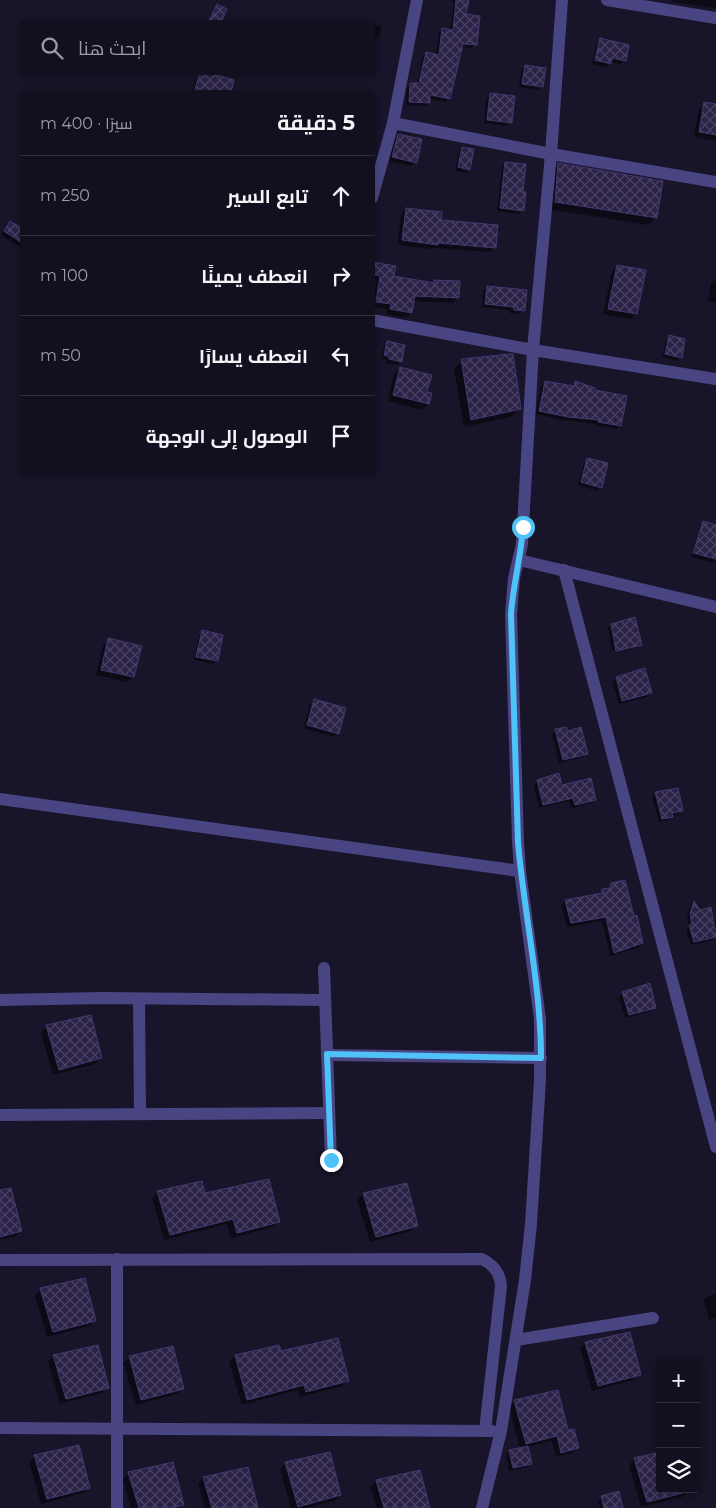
<!DOCTYPE html>
<html lang="ar">
<meta charset="utf-8">
<style>
body{margin:0;font-family:Montserrat,Cairo,sans-serif;background:#1f1d2c;color:#f1f3f6;direction:rtl}
.controls{position:absolute;right:15px;bottom:15px;display:grid;overflow:hidden;border-radius:5px;box-shadow:0 2px 8px #0003}
.controls button{width:45px;height:45px;display:grid;place-items:center;padding:0;border:0;border-bottom:1px solid #312f3d;background:#120f1f;color:#f1f3f6;font:25px sans-serif}
.stop{position:absolute;width:15px;height:15px;margin:-11px;border:4px solid #4fc3f7;border-radius:50%;background:#fff}
.stop.end{background:#4fc3f7;border-color:#fff;box-shadow:0 1px 5px #0008}
.list{margin:0;padding:0;list-style:none}
h2{display:flex;justify-content:space-between;align-items:center;height:65px;margin:0;padding:0 20px;font-size:21px}
h2 small{font-size:16px;font-weight:400;color:#9c9ca4}
.list li{display:grid;grid-template-columns:32px 1fr auto;gap:15px;align-items:center;box-sizing:border-box;height:80px;padding:0 20px;border-top:1px solid #312f3d}
.list b{display:block;font-size:19px;white-space:nowrap}
.list em{font-size:16px;font-style:normal;color:#9c9ca4}
.icon{flex:none;width:28px;height:28px;fill:none;stroke:currentColor;stroke-width:2;stroke-linecap:round;stroke-linejoin:round}
.map{position:relative;flex:none;width:716px;height:1508px;overflow:hidden;direction:ltr}
.search{position:absolute;background:#120f1f;box-shadow:0 2px 8px #0003;left:20px;top:20px;width:355px;height:55px;display:flex;align-items:center;gap:12px;box-sizing:border-box;padding:0 18px;border-radius:5px;color:#9c9ca4;font-size:19px}
.panel{position:absolute;background:#120f1f;box-shadow:0 2px 8px #0003;left:20px;top:90px;width:355px;height:385px;border-radius:5px;direction:rtl}
.map>svg:first-child{display:block}
.shadow{fill:#0007}
.building{fill:url(#building-cross-hatch);stroke:#443771}
.lines{fill:none;stroke-linecap:round;stroke-linejoin:round}
.minor{stroke:#494582;stroke-width:12}
.route{stroke:#4fc3f7;stroke-width:6}
</style>
<div class="map">
<svg width="716" height="1508" viewBox="0 0 716 1508">
<defs>
<pattern id="building-cross-hatch" width="8" height="8" patternUnits="userSpaceOnUse" patternTransform="scale(1.25)"><rect width="8" height="8" fill="#2b2247"/><path d="M0 0l8 8M0 8l8-8" fill="none" stroke="#4a4262"/></pattern>
</defs>
<rect width="100%" height="100%" fill="#181429"/>
<!-- shadow -->
<g class="shadow">
<polygon points="447,0 468,0 464,15 475,44 472,48 461,47 449,99 445,102 429,99 429,103 425,106 406,105 407,88 411,84 417,84 423,57 426,53 436,56 439,33 443,30 450,31 454,1"/>
<polygon points="673,0 716,0 716,8 673,2"/>
<polygon points="217,6 220,22 207,22 213,9"/>
<polygon points="372,25 381,26 380,35 376,39 372,39"/>
<polygon points="601,40 624,60 621,64 610,62 606,67 592,64 597,43"/>
<polygon points="525,66 542,86 538,90 519,87 522,70"/>
<polygon points="200,72 230,91 228,92 192,92 197,76"/>
<polygon points="490,95 511,122 507,126 484,123 486,98"/>
<polygon points="705,103 716,105 716,141 694,137 699,109"/>
<polygon points="399,135 415,162 412,166 389,161 395,139"/>
<polygon points="462,148 469,169 466,173 455,171 459,152"/>
<polygon points="505,163 522,193 523,210 519,214 497,211 502,167"/>
<polygon points="559,165 656,217 648,225 548,209 551,173"/>
<polygon points="406,209 440,221 494,247 490,252 434,248 432,249 398,245 401,214"/>
<polygon points="10,222 22,230 22,245 20,247 1,235"/>
<polygon points="372,263 393,278 431,284 434,281 458,298 453,303 413,301 411,313 405,318 386,314 386,309 372,307 376,281 372,280"/>
<polygon points="618,266 636,314 630,319 603,314 612,272"/>
<polygon points="715,280 716,280 716,303 708,301 711,283"/>
<polygon points="487,287 524,310 520,314 510,313 509,310 482,307 483,291"/>
<polygon points="669,337 680,357 677,361 662,357 666,340"/>
<polygon points="388,342 401,361 397,365 386,363 387,360 381,359 384,346"/>
<polygon points="462,361 519,409 511,417 464,427 454,368"/>
<polygon points="400,368 426,393 430,394 428,404 422,410 388,401 394,374"/>
<polygon points="545,382 571,387 575,383 620,425 616,429 595,425 596,424 564,420 536,414 541,386"/>
<polygon points="588,459 601,487 597,491 578,485 584,463"/>
<polygon points="703,523 716,527 715,563 691,557 700,526"/>
<polygon points="611,625 641,644 638,647 638,645 612,651 608,628"/>
<polygon points="202,632 222,636 216,661 213,664 194,660 199,636"/>
<polygon points="108,640 133,677 127,682 96,675 103,646"/>
<polygon points="638,647 637,648 613,654"/>
<polygon points="644,669 651,693 647,697 619,704 612,681 616,678"/>
<polygon points="314,700 338,733 334,737 304,728 310,704"/>
<polygon points="556,731 586,753 583,757 559,763 552,734"/>
<polygon points="558,775 561,787 595,799 591,803 571,808 569,801 539,808 534,785 537,782"/>
<polygon points="656,793 682,811 678,814 671,815 668,820 659,822 652,797"/>
<polygon points="612,885 634,917 642,943 638,948 610,956 602,921 567,927 561,905 566,901 598,895"/>
<polygon points="694,903 700,911 710,909 716,936 713,940 691,945 686,930 689,927 687,918 690,906"/>
<polygon points="623,993 655,1007 651,1011 625,1018 619,997"/>
<polygon points="47,1026 101,1058 95,1064 53,1075 41,1032"/>
<polygon points="407,1184 417,1225 411,1231 370,1242 357,1200 363,1194"/>
<polygon points="0,1192 21,1231 15,1236 0,1240"/>
<polygon points="158,1192 204,1194 279,1221 273,1227 231,1238 227,1224 164,1240 152,1198"/>
<polygon points="41,1289 95,1321 89,1326 47,1337 35,1295"/>
<polygon points="716,1294 716,1318 709,1320 704,1300 708,1296"/>
<polygon points="585,1343 639,1374 633,1380 592,1391 580,1348"/>
<polygon points="279,1347 280,1352 348,1381 342,1386 300,1397 298,1390 242,1405 229,1362 235,1356"/>
<polygon points="173,1348 183,1389 177,1394 136,1405 123,1363 129,1357"/>
<polygon points="54,1356 107,1387 102,1393 60,1404 48,1361"/>
<polygon points="515,1401 567,1432 578,1447 572,1453 556,1457 552,1441 527,1447 530,1463 527,1467 509,1471 506,1455 510,1451 520,1449 509,1406"/>
<polygon points="35,1456 89,1488 83,1493 41,1504 29,1462"/>
<polygon points="634,1459 660,1489 688,1489 688,1491 683,1497 641,1507 629,1465"/>
<polygon points="286,1463 340,1495 334,1501 306,1508 291,1508 280,1469"/>
<polygon points="247,1469 257,1508 205,1508 198,1484 203,1478"/>
<polygon points="420,1472 429,1508 377,1508 370,1487 376,1481"/>
<polygon points="129,1473 183,1505 180,1508 131,1508 123,1479"/>
<polygon points="602,1497 622,1508 600,1508 598,1501"/>
</g>
<!-- building -->
<g class="building">
<polygon points="456,0 469,0 466,14 480,16 477,45 463,44 450,99 430,95 430,103 409,102 410,83 419,83 426,52 439,55 442,28 453,30"/>
<polygon points="217,4 227,9 221,22 208,22"/>
<polygon points="600,38 629,45 626,61 612,58 611,64 595,60"/>
<polygon points="525,65 546,68 543,87 522,84"/>
<polygon points="200,72 206,72 234,80 231,92 208,92 195,89"/>
<polygon points="490,93 515,96 512,123 487,120"/>
<polygon points="704,102 716,104 716,135 699,132"/>
<polygon points="398,134 422,139 417,163 392,157"/>
<polygon points="462,147 474,149 470,170 458,167"/>
<polygon points="505,162 526,164 523,192 526,192 524,211 500,208"/>
<polygon points="558,163 663,181 657,218 555,202"/>
<polygon points="406,208 442,212 441,220 498,225 496,248 438,243 438,245 402,240"/>
<polygon points="10,221 22,228 22,243 4,231"/>
<polygon points="372,262 396,266 394,276 434,283 434,280 460,281 459,298 415,296 412,313 390,309 391,304 376,302 380,276 372,274"/>
<polygon points="617,265 646,270 637,314 608,309"/>
<polygon points="487,286 527,290 525,311 514,310 513,307 485,304"/>
<polygon points="669,335 685,339 682,358 665,354"/>
<polygon points="387,341 405,345 402,362 389,359 389,357 384,355"/>
<polygon points="510,354 513,354 521,409 471,420 461,359"/>
<polygon points="400,367 432,375 427,392 432,393 429,404 393,395"/>
<polygon points="545,381 574,386 575,381 595,388 595,390 627,396 621,426 598,422 599,420 568,417 539,411"/>
<polygon points="587,458 608,463 602,488 581,482"/>
<polygon points="703,521 716,525 716,559 693,553"/>
<polygon points="635,617 642,645 616,651 611,624"/>
<polygon points="202,630 223,635 218,661 196,657"/>
<polygon points="108,638 142,646 134,677 101,670"/>
<polygon points="645,668 652,693 622,701 616,677"/>
<polygon points="314,699 346,708 339,734 307,725"/>
<polygon points="566,727 568,731 581,727 588,754 563,760 555,729"/>
<polygon points="559,773 562,785 591,778 596,800 575,805 573,798 543,805 537,780"/>
<polygon points="678,788 683,811 672,813 673,817 662,819 655,792"/>
<polygon points="625,880 634,916 637,915 643,943 614,953 606,917 571,923 565,900 602,893 602,889 610,888 611,883"/>
<polygon points="694,901 700,910 711,907 716,937 694,942 689,925 692,925 690,914"/>
<polygon points="650,983 656,1008 629,1015 622,992"/>
<polygon points="91,1015 102,1058 59,1070 46,1025"/>
<polygon points="269,1179 280,1222 237,1233 233,1219 170,1235 157,1191 202,1181 205,1193"/>
<polygon points="407,1183 418,1226 376,1237 363,1193"/>
<polygon points="11,1188 22,1231 0,1237 0,1190"/>
<polygon points="85,1278 96,1321 53,1332 40,1288"/>
<polygon points="630,1332 641,1375 598,1386 585,1342"/>
<polygon points="338,1338 349,1381 306,1392 304,1385 247,1400 235,1355 279,1345 281,1351"/>
<polygon points="98,1345 109,1388 66,1399 53,1355"/>
<polygon points="173,1346 184,1389 141,1400 129,1356"/>
<polygon points="558,1390 568,1430 574,1429 579,1448 561,1453 557,1436 526,1444 514,1400"/>
<polygon points="79,1445 90,1488 47,1499 34,1455"/>
<polygon points="528,1446 532,1464 513,1468 509,1450"/>
<polygon points="330,1452 341,1495 298,1507 285,1462"/>
<polygon points="660,1452 660,1489 682,1489 683,1493 647,1502 634,1458"/>
<polygon points="173,1462 184,1505 173,1508 139,1508 128,1472"/>
<polygon points="248,1467 258,1508 212,1508 203,1477"/>
<polygon points="420,1470 430,1508 384,1508 376,1480"/>
<polygon points="619,1491 623,1508 604,1508 601,1496"/>
</g>
<g class="lines">
<!-- minor -->
<g class="minor">
<polyline points="607,0 716,18"/>
<polyline points="393,123 551,154 716,182"/>
<polyline points="372,198 393,123 417,0"/>
<polyline points="372,320 533,350 716,379"/>
<polyline points="519,560 716,607"/>
<polyline points="564,570 716,1147"/>
<polyline points="0,799 520,871"/>
<polyline points="324,968 331,1160"/>
<polyline points="139,999 140,1113"/>
<polyline points="0,1000 101,998 325,1000"/>
<polyline points="327,1055 541,1058"/>
<polyline points="0,1115 329,1113"/>
<polyline points="117,1259 117,1508"/>
<path d="M0,1260l482,-1c12,6 18,14 19,27l-16,145"/>
<polyline points="516,1340 653,1318"/>
<polyline points="0,1428 492,1431"/>
<polyline points="482,1508 501,1431 525,1280 531,1224 540,1080 540,1019 520,871 518,841 511,614 514,578 522,544 533,350 551,154 562,0"/>
</g>
</g>
<g class="lines">
<!-- route -->
<path class="route" d="M331,1160l-4,-106 214,4c0,-72 -17,-144 -23,-216l-7,-228c2,-29 10,-57 12,-87"/>
</g>
</svg>
<div class="controls">
<button>+</button>
<button>−</button>
<button><svg class="icon" aria-label="layers" viewBox="0 0 24 24"><path d="M12 4l9 5-9 5-9-5zM3 14l9 5 9-5"/></svg></button>
</div>
<div class="stop" style="left:523px;top:527px"></div>
<div class="stop end" style="left:331px;top:1160px"></div>
<div class="search"><svg class="icon" aria-label="search" viewBox="0 0 24 24"><circle cx="10" cy="10" r="6"/><path d="M15 15l6 6"/></svg>ابحث هنا</div>
<section class="panel">
<h2>5 دقيقة<small>سيرًا · 400 m</small></h2>
<ul class="list">
<li><svg class="icon" aria-label="ahead" viewBox="0 0 24 24"><path d="M12 20V5M6 11l6-6 6 6"/></svg><div><b>تابع السير</b></div><em>250 m</em></li>
<li><svg class="icon" aria-label="right" viewBox="0 0 24 24"><path d="M7 20v-9h11M14 6l5 5-5 5"/></svg><div><b>انعطف يمينًا</b></div><em>100 m</em></li>
<li><svg class="icon" aria-label="left" viewBox="0 0 24 24"><path d="M17 20v-9H6M10 6l-5 5 5 5"/></svg><div><b>انعطف يسارًا</b></div><em>50 m</em></li>
<li><svg class="icon" aria-label="arrive" viewBox="0 0 24 24"><path d="M6 21V4h12l-3 4 3 4H6"/></svg><div><b>الوصول إلى الوجهة</b></div></li>
</ul>
</section>
</div>
